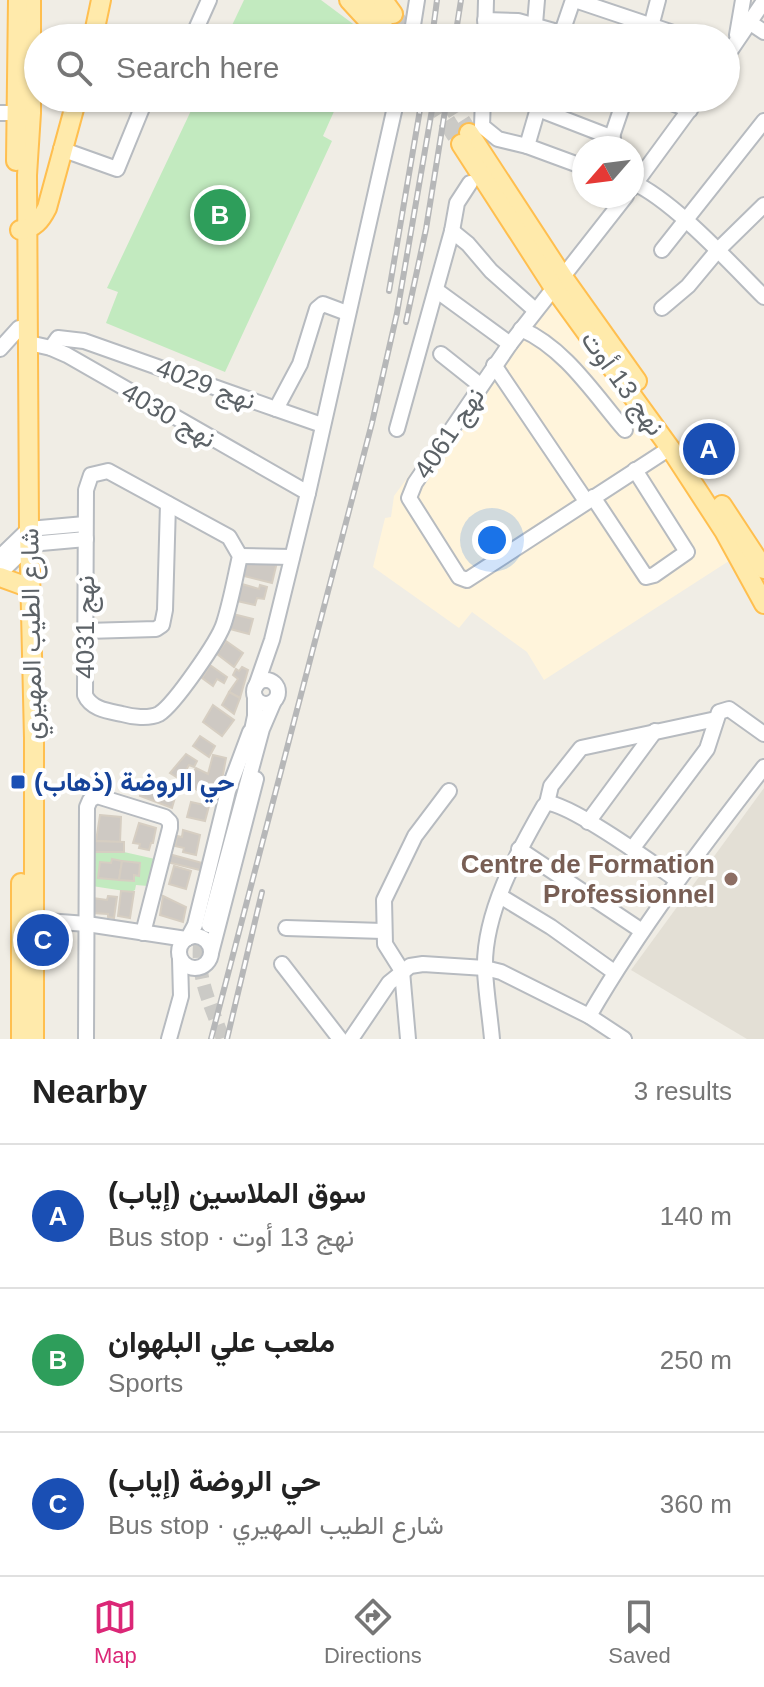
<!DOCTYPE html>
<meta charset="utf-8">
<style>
body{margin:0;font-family:Helvetica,Vazirmatn,sans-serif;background:#f6f6f6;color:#222}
.compass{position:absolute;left:572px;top:136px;width:72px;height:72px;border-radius:50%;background:#fff;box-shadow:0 2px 6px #0004;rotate:242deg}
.you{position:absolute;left:492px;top:540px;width:28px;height:28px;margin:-20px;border:6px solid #fff;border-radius:50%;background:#1a73e8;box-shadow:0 0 0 12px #1a73e833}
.badge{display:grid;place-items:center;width:52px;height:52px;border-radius:50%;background:#db2777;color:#fff;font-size:26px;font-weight:700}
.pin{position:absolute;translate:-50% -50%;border:4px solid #fff;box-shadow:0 2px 8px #0006}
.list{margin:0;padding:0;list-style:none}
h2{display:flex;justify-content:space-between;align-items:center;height:104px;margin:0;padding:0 32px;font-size:34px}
h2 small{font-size:26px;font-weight:400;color:#767676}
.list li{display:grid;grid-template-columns:52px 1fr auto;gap:24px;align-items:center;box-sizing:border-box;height:144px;padding:0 32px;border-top:2px solid #e0e0e0}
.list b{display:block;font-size:30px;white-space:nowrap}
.list p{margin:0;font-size:26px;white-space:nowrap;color:#767676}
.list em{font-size:26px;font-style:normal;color:#767676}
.icon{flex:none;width:44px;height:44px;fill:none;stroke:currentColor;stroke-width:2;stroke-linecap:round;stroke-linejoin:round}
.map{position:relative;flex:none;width:764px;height:1039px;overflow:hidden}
.search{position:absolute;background:#fff;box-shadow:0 2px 6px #0004;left:24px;right:24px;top:24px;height:88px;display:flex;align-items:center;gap:20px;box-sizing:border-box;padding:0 28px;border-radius:44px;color:#767676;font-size:30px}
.sheet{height:536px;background:#fff}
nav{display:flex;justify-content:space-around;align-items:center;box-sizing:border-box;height:112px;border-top:2px solid #e0e0e0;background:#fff;font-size:22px;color:#767676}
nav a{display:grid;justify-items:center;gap:4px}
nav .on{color:#db2777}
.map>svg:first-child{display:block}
.commercial{fill:#fff4db}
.education{fill:#e3dfd5}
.green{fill:#c2eabf}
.building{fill:#cec9c3;stroke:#d6cec2;stroke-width:2}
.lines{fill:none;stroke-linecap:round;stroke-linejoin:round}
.minor-tunnel{stroke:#cbcac6;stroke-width:14;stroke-dasharray:14 7;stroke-linecap:butt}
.major-tunnel{stroke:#cbcac6;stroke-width:18;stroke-dasharray:18 9;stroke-linecap:butt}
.minor-casing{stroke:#b7bbc0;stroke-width:18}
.major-casing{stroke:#ffbf4f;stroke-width:22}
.minor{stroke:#fff;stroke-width:14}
.major{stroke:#ffeaab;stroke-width:18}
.rail-casing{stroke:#b6b7b8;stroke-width:6}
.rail{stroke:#fff;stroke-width:3;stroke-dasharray:9;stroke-linecap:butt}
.transit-dot{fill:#1a4fb4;stroke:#fff;stroke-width:3}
.education-dot{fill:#8d6e63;stroke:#fff;stroke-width:3}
.labels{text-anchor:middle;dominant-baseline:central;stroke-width:8;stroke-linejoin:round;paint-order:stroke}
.street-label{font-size:26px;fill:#5c6267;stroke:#fff}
.transit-label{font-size:26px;font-weight:bold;fill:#164399;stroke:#fff;text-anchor:start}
.education-label{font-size:26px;font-weight:bold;fill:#785e54;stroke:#fff;text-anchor:end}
</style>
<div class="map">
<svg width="764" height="1039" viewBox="0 0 764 1039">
<rect width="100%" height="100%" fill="#f0ede5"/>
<!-- commercial -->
<polygon class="commercial" points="546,288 669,457 732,559 544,680 527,652 472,612 459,628 373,567 385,518 391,517 394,496"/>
<!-- education -->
<polygon class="education" points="764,788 764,1039 747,1039 631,970"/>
<!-- green -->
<g class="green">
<polygon points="244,0 321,0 368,35 367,38 226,38"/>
<polygon points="197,98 340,98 323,136 332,141 225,372 106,323 118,292 107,288"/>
<polygon points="92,852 124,852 155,859 148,886 136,885 135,890 131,892 92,886"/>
</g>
<!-- building -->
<g class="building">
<polygon points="277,562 272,583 240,575 242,563"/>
<polygon points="242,584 259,589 260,585 267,587 264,599 257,598 255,605 237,601"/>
<polygon points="233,614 253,619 249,634 230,629"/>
<polygon points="226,641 243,653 234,667 217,654"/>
<polygon points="210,665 227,677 224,683 217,679 213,686 202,678"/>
<polygon points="242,667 248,670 240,698 229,692 238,679 233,675 236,669 239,671"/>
<polygon points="229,692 240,698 234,714 222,705"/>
<polygon points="213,705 234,720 222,736 203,722"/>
<polygon points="200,736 215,746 209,757 193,746"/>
<polygon points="186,754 197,761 194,767 189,765 185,772 191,776 196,768 208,774 213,755 226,758 220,791 200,786 197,790 170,773"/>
<polygon points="146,777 178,787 172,808 140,796"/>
<polygon points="191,802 209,806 205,821 187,817"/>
<polygon points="100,815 121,817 120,842 96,841"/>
<polygon points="139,823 156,828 153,843 151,843 149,850 139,848 140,844 133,843"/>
<polygon points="183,830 200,835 196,855 183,852 184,848 175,846 177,836 182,837"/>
<polygon points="92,841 124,842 124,852 93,852"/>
<polygon points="169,854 202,863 200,870 167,862"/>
<polygon points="112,859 122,861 119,880 98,878 100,862 111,863"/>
<polygon points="122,861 140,863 139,876 134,875 134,881 119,880"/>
<polygon points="174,866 191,871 186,889 169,884"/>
<polygon points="121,891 134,892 130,918 118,916"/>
<polygon points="108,896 117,897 114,918 108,917 108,914 92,913 92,898 107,900"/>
<polygon points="163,896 186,907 183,922 160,915"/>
</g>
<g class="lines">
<!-- minor-tunnel -->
<path class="minor-tunnel" d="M203,923c-10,50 4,71 20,116"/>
<!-- major-tunnel -->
<g class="major-tunnel">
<polyline points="393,14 409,38"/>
<polyline points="432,98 461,144"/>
<polyline points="447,98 469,133"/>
</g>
<!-- minor casing -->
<g class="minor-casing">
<g id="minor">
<polyline points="575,0 688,38"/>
<polyline points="485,20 518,21 561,33"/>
<polyline points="749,22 764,32"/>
<polyline points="535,24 537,0"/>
<polyline points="737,35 743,0"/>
<polyline points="192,38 209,0"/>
<polyline points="411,38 417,0"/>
<polyline points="485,38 486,0"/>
<polyline points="560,38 573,0"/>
<polyline points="648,38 658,0"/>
<polyline points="726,57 764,1"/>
<polyline points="147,98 162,103 166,98"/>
<polyline points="483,98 482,126 498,139 527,146 584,167"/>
<polyline points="659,98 690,110"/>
<polyline points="538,109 613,138"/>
<polyline points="0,113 17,113"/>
<polyline points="527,146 541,98"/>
<polyline points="608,148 625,98"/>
<polyline points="61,149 117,169 146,98"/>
<path d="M632,182c41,18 99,82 132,115"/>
<polyline points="632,188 698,98"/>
<polyline points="626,196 510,344 415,483 409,498 459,577 467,580 670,448"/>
<polyline points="452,231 468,244 491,271 535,310"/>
<polyline points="662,250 764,121"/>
<polyline points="436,290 510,344"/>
<polyline points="662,308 688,286 718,250 764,205"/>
<path d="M521,329c44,19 73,65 104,101"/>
<polyline points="29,343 51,348 67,355 308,493"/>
<polyline points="51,348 58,338 84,341 276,409 300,364 317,309 323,304 347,313"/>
<polyline points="0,349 19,328"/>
<polyline points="441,354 480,385"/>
<polyline points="494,365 586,501"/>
<polyline points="276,409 322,425"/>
<polyline points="397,429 452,231 457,203 470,183"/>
<path d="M108,471l121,66 11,19c-5,22 -9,45 -16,67 -5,17 -50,82 -65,91 -10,5 -27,3 -37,0 -14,-3 -31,-5 -37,-19l1,-205 5,-15z"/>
<polyline points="593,497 646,577 654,575 687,552 635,470"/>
<polyline points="240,556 292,557"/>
<polyline points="0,557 29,529 85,524"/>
<polyline points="0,573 30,544 86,539"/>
<polyline points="86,631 156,629 162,625 165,610 168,504"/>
<circle cx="266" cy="692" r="12"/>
<polyline points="256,686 272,640 308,493 397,98"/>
<polyline points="250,740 255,716 255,697"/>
<polyline points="547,803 551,786 581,748 716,719"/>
<polyline points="588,822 655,731"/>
<polyline points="519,849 642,931"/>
<polyline points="632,849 707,749 719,712 729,709 764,734"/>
<polyline points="500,896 551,927 614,972"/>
<polyline points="33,920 87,924 186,939"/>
<polyline points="209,925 262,729 274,701"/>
<polyline points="286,928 383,931"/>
<circle cx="195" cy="952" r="16"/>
<polyline points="188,938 195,925 228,791 250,732"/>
<polyline points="211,953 256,779"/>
<polyline points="282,964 340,1039"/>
<path d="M589,1016c51,-88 113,-169 175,-249"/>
<polyline points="86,1039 87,807 90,800 97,796 165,817 170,822 170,828 143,933"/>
<polyline points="169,1039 181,996 180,959"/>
<polyline points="351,1039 389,983 410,966 423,964 485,968 501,972 589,1016 624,1039"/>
<polyline points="408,1039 402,971 385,944 384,900 415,836 449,791"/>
<path d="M492,1039c-2,-23 -6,-46 -7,-69 -2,-56 32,-117 59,-164l3,-3c24,1 107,61 130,77"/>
</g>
</g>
<!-- major casing -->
<g class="major-casing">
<g id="major">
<polyline points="31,0 31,113 27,175 29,529 34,738 34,1039"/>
<polyline points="349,0 384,38"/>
<polyline points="367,0 383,21"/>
<polyline points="383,0 393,14"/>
<polyline points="93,38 101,0"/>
<polyline points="469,133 563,277 637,381"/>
<polyline points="461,144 554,288 670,448 724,531 764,604"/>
<polyline points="16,161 18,0"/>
<path d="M20,230c14,-1 21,-10 27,-22l30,-110"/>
<polyline points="722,505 764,569"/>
<polyline points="0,577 22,585"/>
<polyline points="21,1039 21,883"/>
</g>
</g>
<!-- minor -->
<use href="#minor" class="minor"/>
<!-- major -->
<use href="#major" class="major"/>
<!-- rail casing -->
<g class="rail-casing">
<g id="rail">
<polyline points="432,38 437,0"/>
<polyline points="455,38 461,0"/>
<polyline points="389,291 422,98"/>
<polyline points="406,322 426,229 447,98"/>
<polyline points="211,1039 372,423 397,313 434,98"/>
<polyline points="227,1039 262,892"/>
</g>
</g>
<!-- rail -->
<use href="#rail" class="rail"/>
</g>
<!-- markers -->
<rect class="transit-dot" x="10" y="774" width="16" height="16" rx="4"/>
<circle class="education-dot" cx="731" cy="879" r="8"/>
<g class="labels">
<!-- street labels -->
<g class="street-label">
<text transform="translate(623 383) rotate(54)">نهج 13 أوت</text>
<text transform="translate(206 384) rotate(20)">نهج 4029</text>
<text transform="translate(169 415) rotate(30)">نهج 4030</text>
<text transform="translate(449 433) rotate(-56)">نهج 4061</text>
<text transform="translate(85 627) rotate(-90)">نهج 4031</text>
<text transform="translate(31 634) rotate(-91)">شارع الطيب المهيري</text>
</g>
<!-- transit labels -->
<g class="transit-label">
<text x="34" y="782">حي الروضة (ذهاب)</text>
</g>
<!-- education labels -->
<g class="education-label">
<text x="715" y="864">Centre de Formation<tspan x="715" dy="30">Professionnel</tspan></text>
</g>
</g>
</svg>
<svg class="compass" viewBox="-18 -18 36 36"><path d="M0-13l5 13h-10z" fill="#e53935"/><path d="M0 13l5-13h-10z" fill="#767676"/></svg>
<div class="you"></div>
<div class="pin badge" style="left:709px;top:449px;background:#1a4fb4">A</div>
<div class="pin badge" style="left:220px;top:215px;background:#2e9e5b">B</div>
<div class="pin badge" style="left:43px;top:940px;background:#1a4fb4">C</div>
<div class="search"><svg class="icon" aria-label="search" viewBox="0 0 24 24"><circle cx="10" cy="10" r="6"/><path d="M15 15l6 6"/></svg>Search here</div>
</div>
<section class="sheet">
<h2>Nearby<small>3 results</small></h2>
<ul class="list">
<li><span class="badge" style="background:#1a4fb4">A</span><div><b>سوق الملاسين (إياب)</b><p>Bus stop · نهج 13 أوت</p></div><em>140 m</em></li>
<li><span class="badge" style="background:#2e9e5b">B</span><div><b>ملعب علي البلهوان</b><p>Sports</p></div><em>250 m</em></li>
<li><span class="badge" style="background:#1a4fb4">C</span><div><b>حي الروضة (إياب)</b><p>Bus stop · شارع الطيب المهيري</p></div><em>360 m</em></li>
</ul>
</section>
<nav>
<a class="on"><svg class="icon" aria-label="map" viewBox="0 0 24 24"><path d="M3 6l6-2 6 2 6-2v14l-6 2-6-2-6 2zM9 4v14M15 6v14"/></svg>Map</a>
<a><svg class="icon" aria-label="directions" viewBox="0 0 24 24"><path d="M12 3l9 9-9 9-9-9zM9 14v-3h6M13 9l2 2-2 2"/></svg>Directions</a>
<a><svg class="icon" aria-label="saved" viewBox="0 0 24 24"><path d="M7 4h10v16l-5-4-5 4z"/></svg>Saved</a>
</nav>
